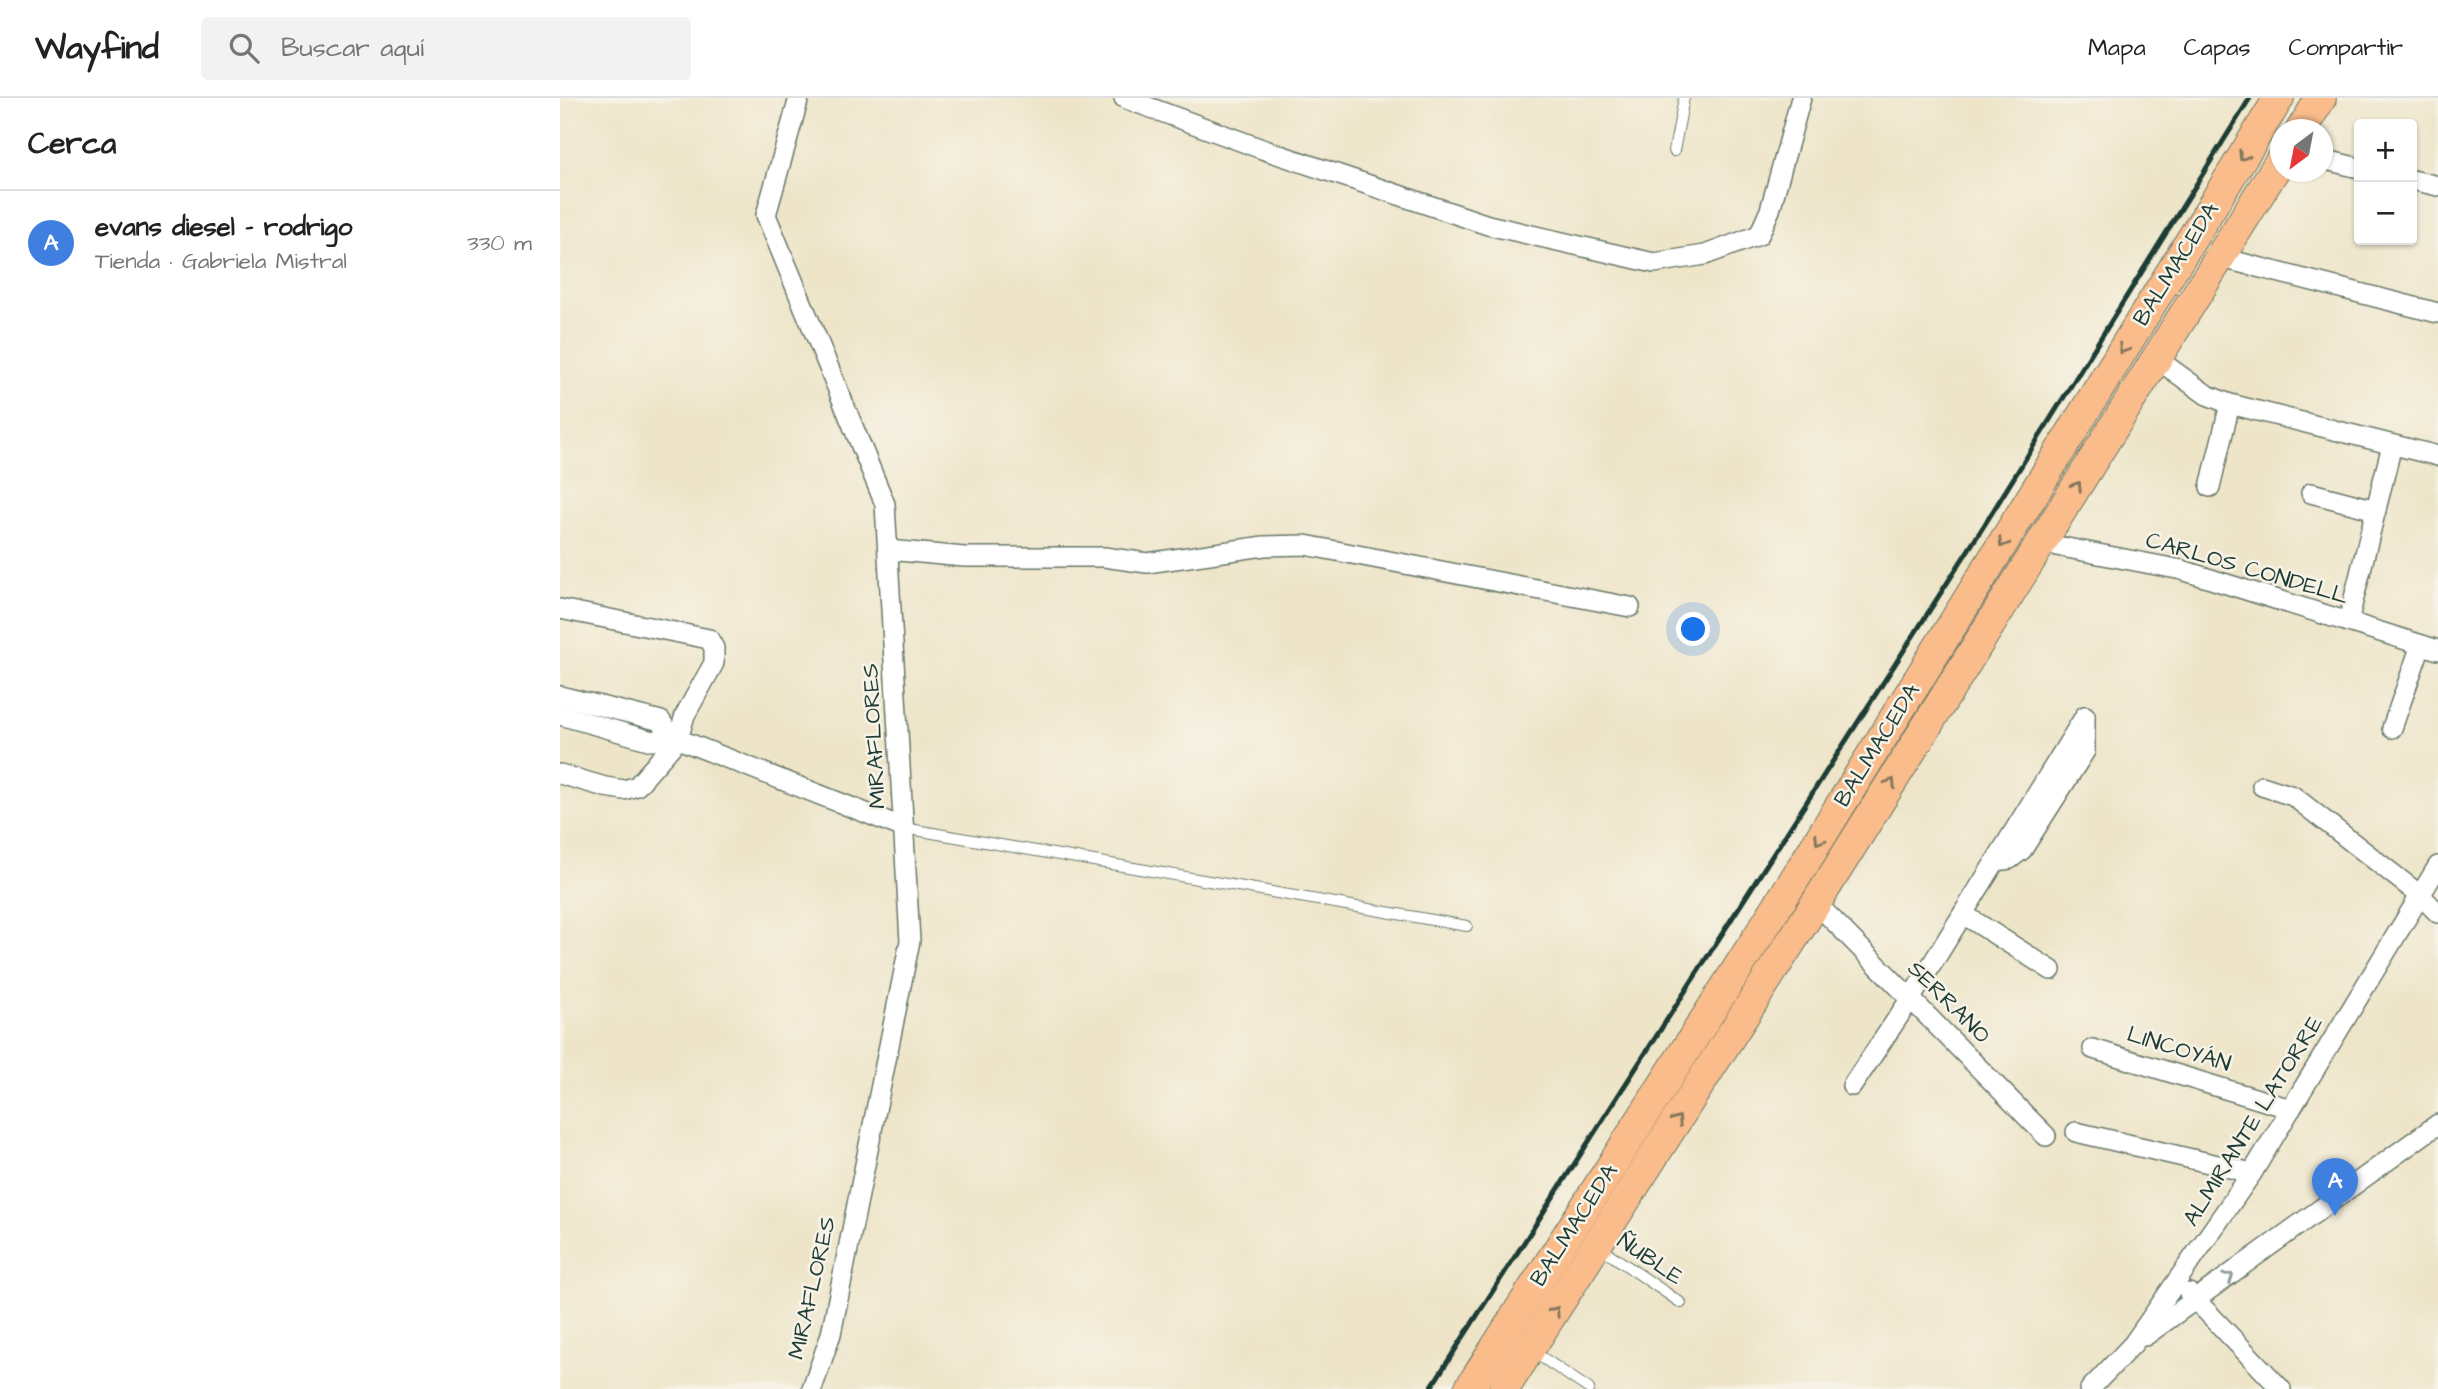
<!DOCTYPE html>
<html lang="es">
<meta charset="utf-8">
<style>
body{margin:0;font-family:"Architects Daughter",sans-serif;background:#f2f2f2;color:#222}
.controls{position:absolute;right:21px;top:21px;display:grid;overflow:hidden;border-radius:7px;box-shadow:0 2px 5px #0004}
.controls button{width:63px;height:63px;display:grid;place-items:center;padding:0;border:0;border-bottom:2px solid #e0e0e0;background:#fff;color:#222;font:35px sans-serif}
.compass{position:absolute;left:1710px;top:21px;width:63px;height:63px;border-radius:50%;background:#fff;box-shadow:0 2px 5px #0004;rotate:212deg}
.you{position:absolute;left:1134px;top:532px;width:24px;height:24px;margin:-18px;border:5px solid #fff;border-radius:50%;background:#1a73e8;box-shadow:0 0 0 10px #1a73e833}
.badge{display:grid;place-items:center;width:46px;height:46px;border-radius:50%;background:#7c3aed;color:#fff;font-size:23px;font-weight:700}
.pin{position:absolute;translate:-50% -58px;filter:drop-shadow(0 2px 4px #0008)}
.pin::after{content:'';position:absolute;top:37px;width:24px;height:21px;background:inherit;clip-path:polygon(0 0,100% 0,50% 100%)}
.list{margin:0;padding:0;list-style:none}
h2{display:flex;justify-content:space-between;align-items:center;height:91px;margin:0;padding:0 28px;font-size:30px}
h2 small{font-size:23px;font-weight:400;color:#767676}
.list li{display:grid;grid-template-columns:46px 1fr auto;gap:21px;align-items:center;box-sizing:border-box;height:105px;padding:0 28px;border-top:2px solid #e0e0e0}
.list b{display:block;font-size:26px;white-space:nowrap}
.list p{margin:0;font-size:23px;white-space:nowrap;color:#767676}
.list em{font-size:23px;font-style:normal;color:#767676}
.icon{flex:none;width:38px;height:38px;fill:none;stroke:currentColor;stroke-width:2;stroke-linecap:round;stroke-linejoin:round}
.map{position:relative;flex:none;width:1878px;height:1291px;overflow:hidden}
header{display:flex;align-items:center;gap:42px;box-sizing:border-box;height:98px;padding:0 35px;background:#fff;border-bottom:2px solid #e0e0e0}
header strong{font-size:33px}
nav{display:flex;gap:38px;margin-inline-start:auto;font-size:24px}
.search{width:490px;height:63px;background:#f2f2f2;display:flex;align-items:center;gap:18px;box-sizing:border-box;padding:0 24px;border-radius:7px;color:#767676;font-size:26px}
main{display:flex}
aside{flex:1;background:#fff}
.map>svg:first-child{display:block}
.lines{fill:none;stroke-linecap:round;stroke-linejoin:round}
.lane-casing{stroke:#677868;stroke-width:12}
.street-casing{stroke:#677868;stroke-width:22}
.primary-casing{stroke:#677868;stroke-width:32}
.lane{stroke:#fff;stroke-width:10}
.street{stroke:#fff;stroke-width:19}
.primary{stroke:#f9bc8a;stroke-width:30}
.rail{stroke:#1f3d34;stroke-width:5}
.oneway{stroke:#81765b}
.oneway2{stroke:#8f9e9a}
.labels{text-anchor:middle;dominant-baseline:central;stroke-width:5;stroke-linejoin:round;paint-order:stroke}
.street-label{font-size:23px;fill:#1f3d34;stroke:#f7f3e8}
</style>
<header>
<strong>Wayfind</strong>
<div class="search"><svg class="icon" aria-label="search" viewBox="0 0 24 24"><circle cx="10" cy="10" r="6"/><path d="M15 15l6 6"/></svg>Buscar aquí</div>
<nav><a>Mapa</a><a>Capas</a><a>Compartir</a></nav>
</header>
<main>
<aside>
<h2>Cerca<small></small></h2>
<ul class="list">
<li><span class="badge" style="background:#3f7fe0">A</span><div><b>evans diesel - rodrigo</b><p>Tienda · Gabriela Mistral</p></div><em>330 m</em></li>
</ul>
</aside>
<div class="map">
<svg width="1878" height="1291" viewBox="0 0 1878 1291">
<rect width="100%" height="100%" fill="#f7f3e8"/>
<filter id="ink" filterUnits="userSpaceOnUse"><feTurbulence type="fractalNoise" baseFrequency=".0143" numOctaves="2"/><feDisplacementMap in="SourceGraphic" scale="14" xChannelSelector="R" yChannelSelector="G"/><feConvolveMatrix kernelMatrix="1 2 1 2 8 2 1 2 1" color-interpolation-filters="sRGB"/></filter>
<filter id="wash" filterUnits="userSpaceOnUse"><feTurbulence type="fractalNoise" baseFrequency=".00686" numOctaves="4" result="noise"/><feDisplacementMap in="SourceGraphic" scale="28" xChannelSelector="R" yChannelSelector="G"/><feGaussianBlur stdDeviation="1.57" result="paint"/><feColorMatrix in="noise" values="0 0 0 0 0 0 0 0 0 0 0 0 0 0 0 0 0 1.4 0 .05"/><feComposite in="paint" operator="in"/></filter>
<g filter="url(#wash)">
<rect width="100%" height="100%" fill="#eee5c9"/>
</g>
<g filter="url(#ink)">
<g class="lines">
<!-- lane casing -->
<g class="lane-casing">
<g id="lane">
<polyline points="1114,53 1124,0"/>
<polyline points="344,730 907,828"/>
<polyline points="1038,1148 1121,1205"/>
<polyline points="971,1252 1029,1291"/>
</g>
</g>
<!-- street casing -->
<g class="street-casing">
<g id="street">
<polyline points="239,0 206,117 325,406 350,843 271,1236 252,1291"/>
<polyline points="564,0 702,51 928,127 1094,165 1145,157 1199,137 1210,112 1241,0"/>
<polyline points="1762,61 1799,70"/>
<polyline points="1852,82 1878,88"/>
<polyline points="1662,160 1878,215"/>
<polyline points="1597,261 1647,297 1670,306"/>
<polyline points="1650,389 1670,306 1878,358"/>
<polyline points="1751,395 1816,412"/>
<polyline points="1481,445 1622,472 1878,552"/>
<polyline points="328,452 404,459 544,459 587,465 704,448 745,447 1070,509"/>
<polyline points="0,511 149,541 154,550 154,565 125,617 118,641 77,688 64,692 45,689 0,676"/>
<polyline points="1788,524 1832,347"/>
<polyline points="0,598 101,623 111,639"/>
<polyline points="0,617 92,643 111,639 118,641 344,730"/>
<polyline points="1832,630 1861,547"/>
<polyline points="1702,688 1733,698 1861,798 1878,815"/>
<polyline points="1436,763 1450,761 1462,752 1525,653 1525,618"/>
<polyline points="1256,805 1486,1038"/>
<polyline points="1403,816 1491,872"/>
<polyline points="1533,951 1731,1011"/>
<polyline points="1292,988 1351,900 1525,618"/>
<polyline points="1516,1034 1692,1075"/>
<polyline points="1629,1195 1721,1291"/>
<polyline points="1585,1238 1878,1026"/>
<polyline points="1530,1291 1573,1246 1692,1075 1878,768"/>
</g>
</g>
<!-- primary casing -->
<g class="primary-casing">
<g id="primary">
<polyline points="1741,32 1761,0"/>
<polyline points="909,1291 1234,782 1719,0"/>
<polyline points="944,1291 1256,805 1720,63"/>
</g>
</g>
<!-- lane -->
<use href="#lane" class="lane"/>
<!-- street -->
<use href="#street" class="street"/>
<!-- primary -->
<use href="#primary" class="primary"/>
<!-- rail -->
<polyline class="rail" points="870,1291 1425,426 1690,0"/>
</g>
<!-- one-way arrows -->
<defs><path id="oneway-chevron" d="M-2-3.5L2.5 0L-2 3.5" fill="none" stroke-width="1.6" stroke-linecap="round" stroke-linejoin="round" transform="scale(1.75)"/></defs>
<g class="oneway">
<use href="#oneway-chevron" transform="translate(1683 58) rotate(122)"/>
<use href="#oneway-chevron" transform="translate(1563 251) rotate(122)"/>
<use href="#oneway-chevron" transform="translate(1517 388) rotate(-57)"/>
<use href="#oneway-chevron" transform="translate(1443 445) rotate(122)"/>
<use href="#oneway-chevron" transform="translate(1331 685) rotate(-58)"/>
<use href="#oneway-chevron" transform="translate(1259 742) rotate(122)"/>
<use href="#oneway-chevron" transform="translate(1117 1022) rotate(-57)"/>
<use href="#oneway-chevron" transform="translate(995 1213) rotate(-57)"/>
</g>
<use class="oneway2" href="#oneway-chevron" transform="translate(1669 1179) rotate(-36)"/>
</g>
<g class="labels">
<!-- street labels -->
<g class="street-label">
<text transform="translate(1616 166) rotate(-58)">BALMACEDA</text>
<text transform="translate(1687 470) rotate(16)">CARLOS CONDELL</text>
<text transform="translate(314 638) rotate(-93)">MIRAFLORES</text>
<text transform="translate(1317 647) rotate(-58)">BALMACEDA</text>
<text transform="translate(1389 904) rotate(45)">SERRANO</text>
<text transform="translate(1619 951) rotate(17)">LINCOYÁN</text>
<text transform="translate(1693 1023) rotate(-58)">ALMIRANTE LATORRE</text>
<text transform="translate(1014 1127) rotate(-57)">BALMACEDA</text>
<text transform="translate(1090 1161) rotate(34)">ÑUBLE</text>
<text transform="translate(252 1190) rotate(-77)">MIRAFLORES</text>
</g>
</g>
</svg>
<div class="controls">
<button>+</button>
<button>−</button>
</div>
<svg class="compass" viewBox="-18 -18 36 36"><path d="M0-13l5 13h-10z" fill="#e53935"/><path d="M0 13l5-13h-10z" fill="#767676"/></svg>
<div class="you"></div>
<div class="pin badge" style="left:1775px;top:1118px;background:#3f7fe0">A</div>
</div>
</main>
